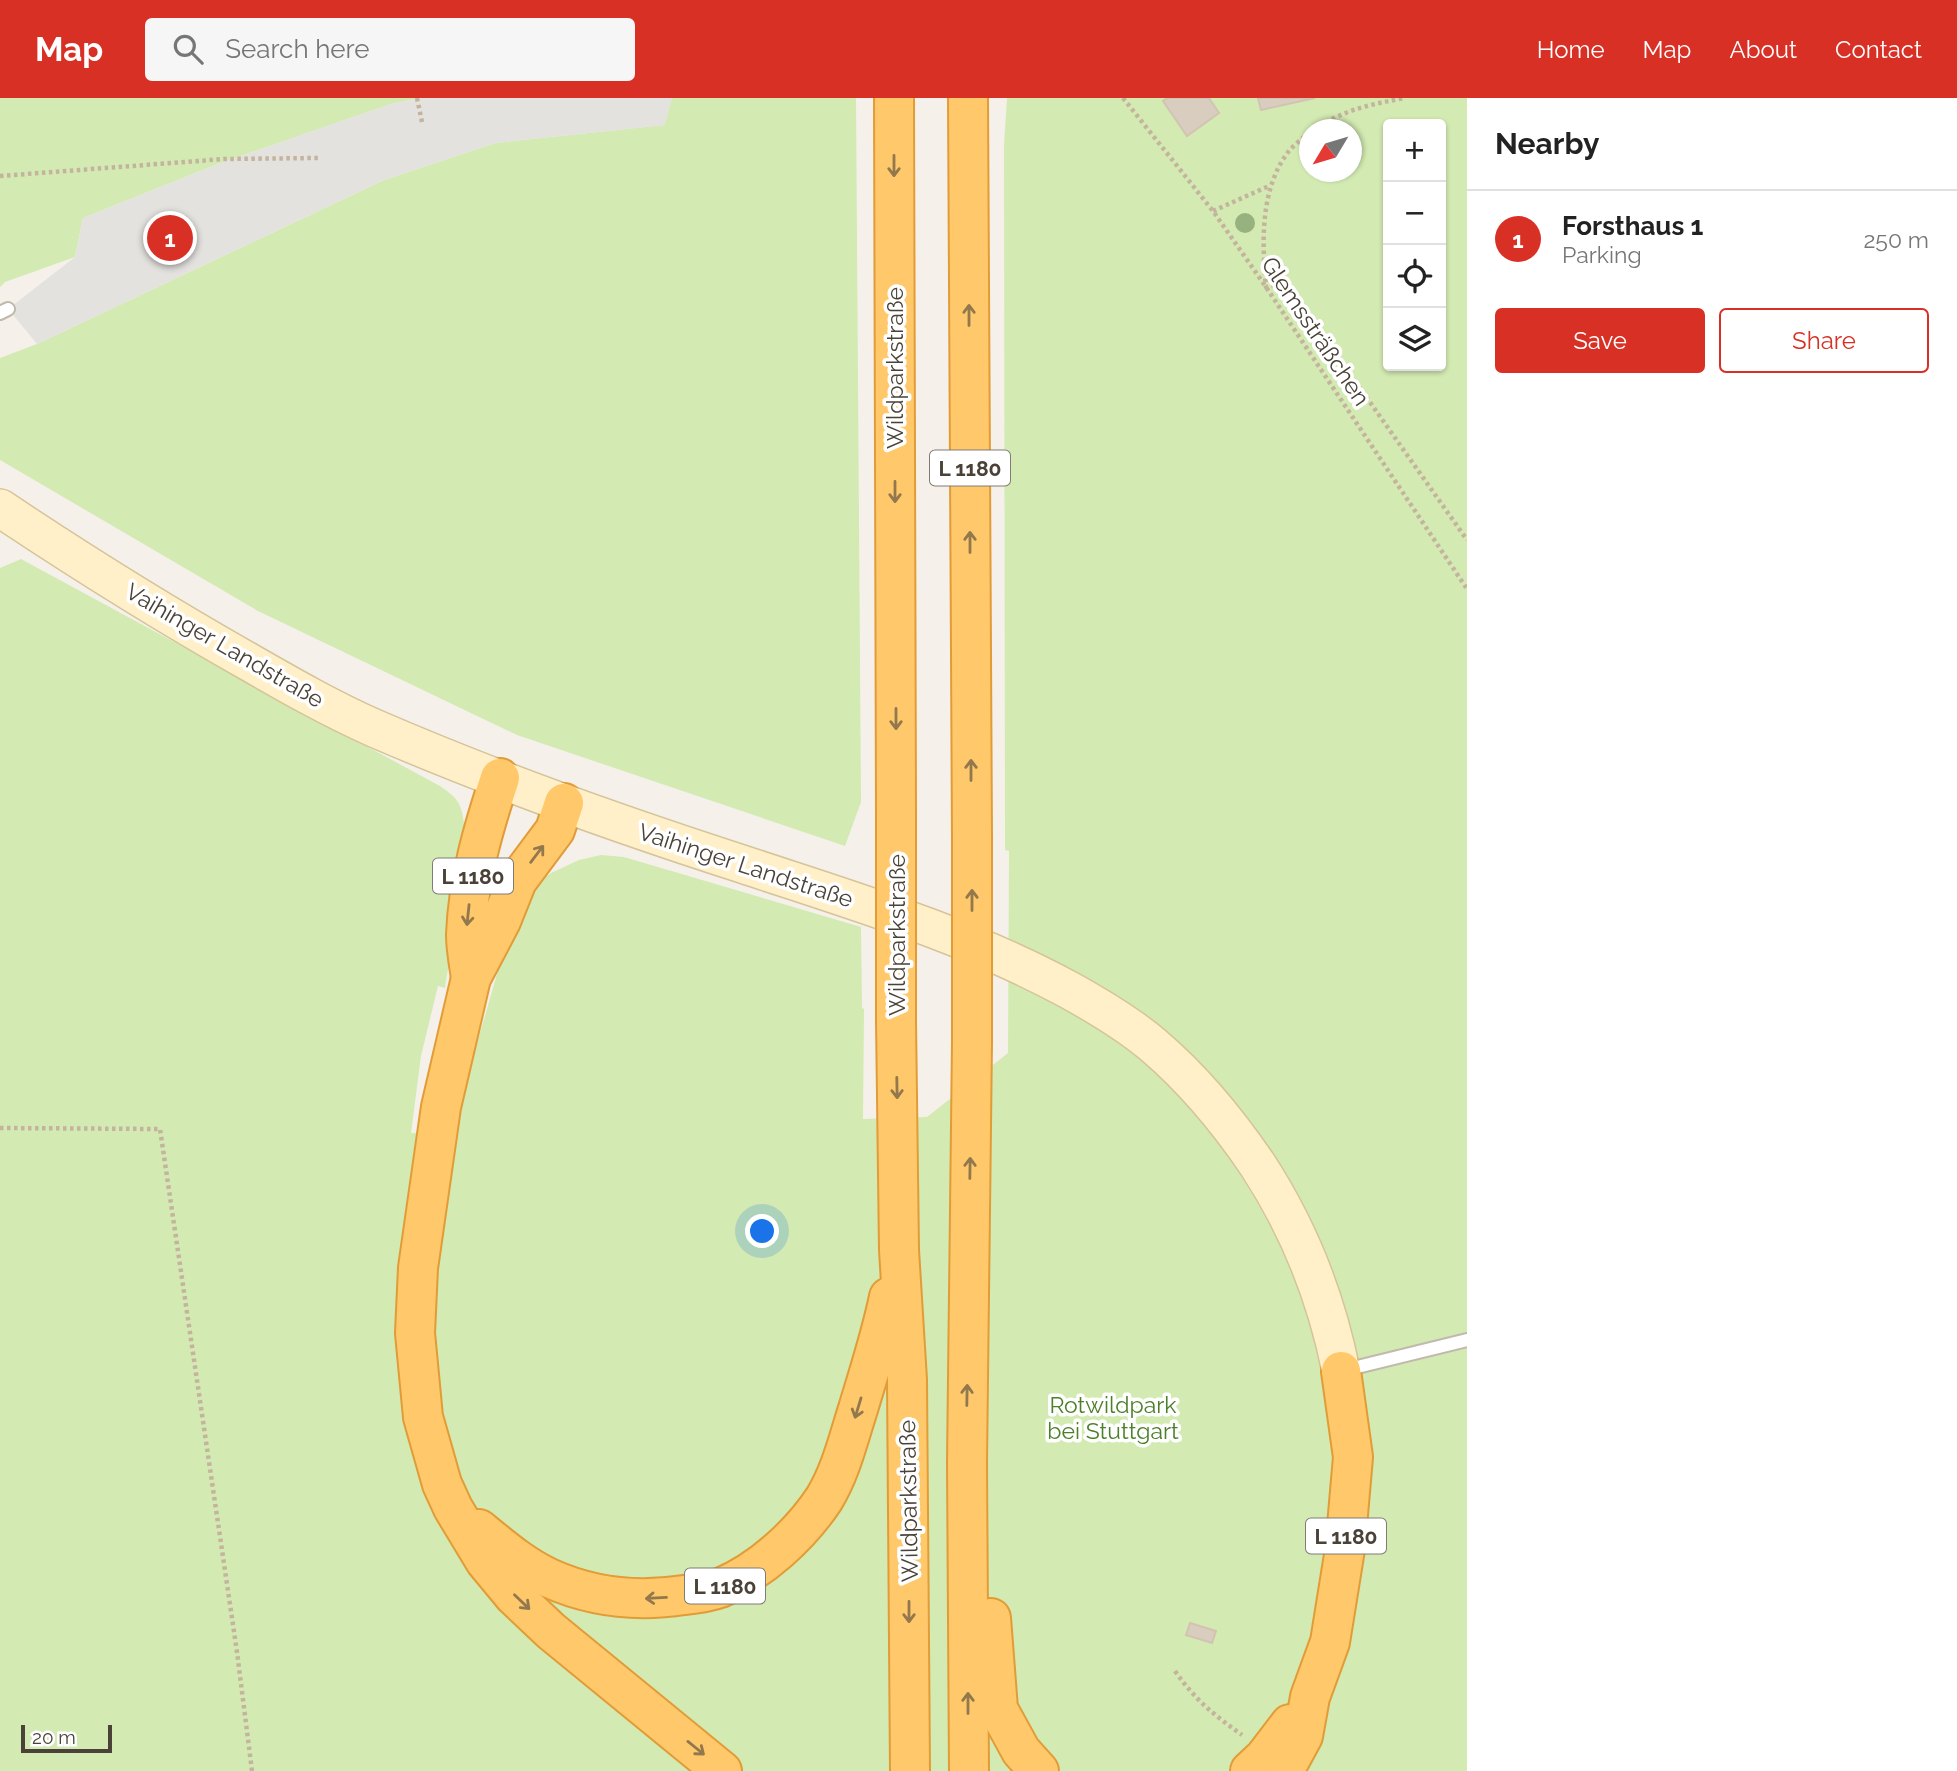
<!DOCTYPE html>
<meta charset="utf-8">
<style>
body{margin:0;font-family:Raleway,sans-serif;background:#f6f6f6;color:#222}
.controls{position:absolute;right:21px;top:21px;display:grid;overflow:hidden;border-radius:7px;box-shadow:0 2px 5px #0004}
.controls button{width:63px;height:63px;display:grid;place-items:center;padding:0;border:0;border-bottom:2px solid #e0e0e0;background:#fff;color:#222;font:35px sans-serif}
.compass{position:absolute;left:1299px;top:21px;width:63px;height:63px;border-radius:50%;background:#fff;box-shadow:0 2px 5px #0004;rotate:232deg}
.scale{position:absolute;left:21px;bottom:18px;width:91px;box-sizing:border-box;padding-left:7px;border:4px solid #4a4238;border-top:0;font-size:19px;line-height:24px;white-space:nowrap;color:#4a4238;-webkit-text-stroke:5px #fff;paint-order:stroke}
.you{position:absolute;left:763px;top:1134px;width:24px;height:24px;margin:-18px;border:5px solid #fff;border-radius:50%;background:#1a73e8;box-shadow:0 0 0 10px #1a73e833}
.badge{display:grid;place-items:center;width:46px;height:46px;border-radius:50%;background:#d93025;color:#fff;font-size:23px;font-weight:700}
.pin{position:absolute;translate:-50% -50%;border:4px solid #fff;box-shadow:0 2px 7px #0006}
.list{margin:0;padding:0;list-style:none}
h2{display:flex;justify-content:space-between;align-items:center;height:91px;margin:0;padding:0 28px;font-size:30px}
h2 small{font-size:23px;font-weight:400;color:#767676}
.list li{display:grid;grid-template-columns:46px 1fr auto;gap:21px;align-items:center;box-sizing:border-box;height:98px;padding:0 28px;border-top:2px solid #e0e0e0}
.list b{display:block;font-size:26px;white-space:nowrap}
.list p{margin:0;font-size:23px;white-space:nowrap;color:#767676}
.list em{font-size:23px;font-style:normal;color:#767676}
.actions{display:flex;gap:14px;padding:21px 28px}
.actions a{flex:1;padding:16px 0;border:2px solid #d93025;border-radius:7px;text-align:center;font-size:24px;color:#d93025}
.actions .main{background:#d93025;color:#fff}
.icon{flex:none;width:38px;height:38px;fill:none;stroke:currentColor;stroke-width:2;stroke-linecap:round;stroke-linejoin:round}
.map{position:relative;flex:none;width:1467px;height:1673px;overflow:hidden}
header{display:flex;align-items:center;gap:42px;box-sizing:border-box;height:98px;padding:0 35px;background:#d93025;color:#fff}
header strong{font-size:33px}
nav{display:flex;gap:38px;margin-inline-start:auto;font-size:24px}
.search{width:490px;height:63px;background:#f6f6f6;display:flex;align-items:center;gap:18px;box-sizing:border-box;padding:0 24px;border-radius:7px;color:#767676;font-size:26px}
main{display:flex}
aside{flex:1;background:#fff}
.map>svg:first-child{display:block}
.green{fill:#d3eab2;fill-rule:evenodd}
.parking{fill:#e4e2df}
.building{fill:#d8cdbf;stroke:#d3c4b2;stroke-width:2}
.lines{fill:none;stroke-linecap:round;stroke-linejoin:round}
.lane-casing{stroke:#c1b9ac;stroke-width:16}
.secondary-casing{stroke:#d6c499;stroke-width:40}
.highway-casing{stroke:#e29c37;stroke-width:42}
.path{stroke:#c4b49d;stroke-width:4.5;stroke-dasharray:3.5 3.5;stroke-linecap:butt}
.lane{stroke:#fff;stroke-width:12}
.secondary{stroke:#fff0ca;stroke-width:37}
.highway{stroke:#ffc86b;stroke-width:38}
.highway-bridge-casing{stroke:#e29c37;stroke-width:42;stroke-linecap:butt}
.highway-bridge{stroke:#ffc86b;stroke-width:38}
.tree{fill:#98b27f}
.oneway{stroke:#92784c}
.labels{text-anchor:middle;dominant-baseline:central;stroke-width:7;stroke-linejoin:round;paint-order:stroke}
.shield{fill:#fff;stroke:#807b74;stroke-width:2}
.shield-label{font-size:21px;font-weight:bold;fill:#4a4238}
.street-label{font-size:23px;fill:#4a4238;stroke:#fff}
.park-label{font-size:23px;fill:#4c7f28;stroke:#fff}
</style>
<header>
<strong>Map</strong>
<div class="search"><svg class="icon" aria-label="search" viewBox="0 0 24 24"><circle cx="10" cy="10" r="6"/><path d="M15 15l6 6"/></svg>Search here</div>
<nav><a>Home</a><a>Map</a><a>About</a><a>Contact</a></nav>
</header>
<main>
<div class="map">
<svg width="1467" height="1673" viewBox="0 0 1467 1673">
<rect width="100%" height="100%" fill="#f5f1ea"/>
<!-- green -->
<g class="green">
<polygon points="0,0 421,0 391,6 218,66 83,120 75,159 5,184 0,189"/>
<polygon points="672,0 856,0 861,704 845,748 517,637 258,513 0,362 0,260 37,246 384,82 495,45 664,27"/>
<path d="M1007,0h460v1673h-1467v-1203l21,-9 419,227c7,5 15,10 19,18 17,34 -8,143 -14,184l-7,-2 -17,70 -10,77 45,-1 20,-85 34,-118 29,-47 12,-9 28,-13 22,-5 23,2 237,70 1,81 2,1 -1,110 64,-2 81,-64 1,-202 -4,-1 -1,-705zM1388,26h53v242h-53zM1310,32h42v42h-42z"/>
</g>
<!-- parking -->
<polygon class="parking" points="421,0 672,0 665,27 495,45 384,82 37,246 8,211 75,159 83,120 218,66 391,6"/>
<!-- building -->
<g class="building">
<polygon points="1167,0 1209,0 1219,15 1187,38 1163,3"/>
<polygon points="1258,0 1315,0 1261,12"/>
<polygon points="1190,1525 1216,1533 1212,1545 1186,1537"/>
</g>
<g class="lines">
<!-- lane casing -->
<g class="lane-casing">
<g id="lane">
<polyline points="0,215 8,211"/>
<polyline points="1345,1272 1467,1242"/>
</g>
</g>
<!-- secondary casing -->
<g class="secondary-casing">
<path id="secondary" d="M0,410c81,54 164,106 249,154 40,23 82,47 125,66 120,52 244,96 368,136 111,37 224,70 327,126 29,16 58,33 84,55 40,34 74,75 104,119 42,64 69,132 84,207"/>
</g>
<!-- highway casing -->
<g class="highway-casing">
<g id="highway">
<polyline points="894,0 896,715"/>
<polyline points="968,0 972,740"/>
<polyline points="564,705 555,732 517,783 501,823 471,880 441,1009 418,1170 415,1235 423,1319 442,1386 453,1410 485,1463 514,1498 551,1533 722,1673"/>
<path d="M471,880c-2,-14 -5,-29 -5,-43 2,-54 17,-106 34,-157"/>
<polyline points="896,922 899,1152 907,1282 910,1673"/>
<path d="M479,1431c22,18 44,37 70,49 42,19 89,24 135,17 11,-1 25,-3 36,-7 41,-17 80,-53 104,-89 17,-28 24,-59 34,-90 11,-37 23,-73 31,-112"/>
<polyline points="991,1520 998,1611 1021,1653 1039,1673"/>
<polyline points="969,1673 967,1365 972,944"/>
<polyline points="1250,1673 1264,1660 1290,1626"/>
<polyline points="1284,1673 1303,1638 1310,1599 1330,1544 1345,1451 1353,1359 1341,1273"/>
</g>
</g>
<!-- path -->
<g class="path">
<polyline points="417,0 422,24"/>
<polyline points="1123,0 1213,113 1266,189 1467,491"/>
<path d="M1314,32c28,-20 58,-26 91,-32"/>
<path d="M1310,34c-8,7 -18,14 -24,23 -26,37 -24,89 -20,132l20,-4 181,257"/>
<polyline points="0,78 224,61 319,60"/>
<polyline points="1213,113 1269,88"/>
<polyline points="0,1030 160,1031 237,1554 252,1673"/>
<path d="M1175,1573c21,30 38,43 67,64"/>
</g>
<!-- lane -->
<use href="#lane" class="lane"/>
<!-- secondary -->
<use href="#secondary" class="secondary"/>
<!-- highway -->
<use href="#highway" class="highway"/>
<!-- highway-bridge casing -->
<g class="highway-bridge-casing">
<g id="highway-bridge">
<polyline points="896,715 896,922"/>
<polyline points="972,944 972,740"/>
</g>
</g>
<!-- highway-bridge -->
<use href="#highway-bridge" class="highway-bridge"/>
</g>
<!-- trees -->
<circle class="tree" cx="1245" cy="125" r="10"/>
<!-- one-way arrows -->
<defs><path id="oneway-shaft" d="M-6 0H5M1.5-3L5.5 0L1.5 3" fill="none" stroke-width="1.6" stroke-linecap="round" stroke-linejoin="round" transform="scale(1.75)"/></defs>
<g class="oneway">
<use href="#oneway-shaft" transform="translate(894 68) rotate(90)"/>
<use href="#oneway-shaft" transform="translate(969 217) rotate(-90)"/>
<use href="#oneway-shaft" transform="translate(895 394) rotate(90)"/>
<use href="#oneway-shaft" transform="translate(970 444) rotate(-90)"/>
<use href="#oneway-shaft" transform="translate(896 621) rotate(90)"/>
<use href="#oneway-shaft" transform="translate(971 672) rotate(-90)"/>
<use href="#oneway-shaft" transform="translate(537 756) rotate(-53)"/>
<use href="#oneway-shaft" transform="translate(972 802) rotate(-90)"/>
<use href="#oneway-shaft" transform="translate(468 817) rotate(96)"/>
<use href="#oneway-shaft" transform="translate(897 990) rotate(89)"/>
<use href="#oneway-shaft" transform="translate(970 1070) rotate(-89)"/>
<use href="#oneway-shaft" transform="translate(967 1297) rotate(-89)"/>
<use href="#oneway-shaft" transform="translate(858 1310) rotate(107)"/>
<use href="#oneway-shaft" transform="translate(656 1500) rotate(177)"/>
<use href="#oneway-shaft" transform="translate(522 1504) rotate(44)"/>
<use href="#oneway-shaft" transform="translate(909 1514) rotate(90)"/>
<use href="#oneway-shaft" transform="translate(968 1605) rotate(-90)"/>
<use href="#oneway-shaft" transform="translate(696 1650) rotate(39)"/>
</g>
<g class="labels">
<!-- shield labels -->
<g class="shield">
<rect x="930" y="352.5" width="80" height="35" rx="5"/>
<rect x="433" y="760.5" width="80" height="35" rx="5"/>
<rect x="1306" y="1420.5" width="80" height="35" rx="5"/>
<rect x="685" y="1470.5" width="80" height="35" rx="5"/>
</g>
<g class="shield-label">
<text x="970" y="370">L 1180</text>
<text x="473" y="778">L 1180</text>
<text x="1346" y="1438">L 1180</text>
<text x="725" y="1488">L 1180</text>
</g>
<!-- street labels -->
<g class="street-label">
<text transform="translate(1316 233) rotate(56)">Glemssträßchen</text>
<text transform="translate(894 270) rotate(-90)">Wildparkstraße</text>
<text transform="translate(225 547) rotate(30)">Vaihinger Landstraße</text>
<text transform="translate(746 767) rotate(18)">Vaihinger Landstraße</text>
<text transform="translate(896 837) rotate(-90)">Wildparkstraße</text>
<text transform="translate(908 1403) rotate(-91)">Wildparkstraße</text>
</g>
<!-- park labels -->
<g class="park-label">
<text x="1113" y="1306">Rotwildpark<tspan x="1113" dy="26">bei Stuttgart</tspan></text>
</g>
</g>
</svg>
<div class="controls">
<button>+</button>
<button>−</button>
<button><svg class="icon" aria-label="locate" viewBox="0 0 24 24"><circle cx="12" cy="12" r="6"/><path d="M12 2v4M12 18v4M2 12h4M18 12h4"/></svg></button>
<button><svg class="icon" aria-label="layers" viewBox="0 0 24 24"><path d="M12 4l9 5-9 5-9-5zM3 14l9 5 9-5"/></svg></button>
</div>
<svg class="compass" viewBox="-18 -18 36 36"><path d="M0-13l5 13h-10z" fill="#e53935"/><path d="M0 13l5-13h-10z" fill="#767676"/></svg>
<div class="scale">20 m</div>
<div class="you"></div>
<div class="pin badge" style="left:170px;top:140px">1</div>
</div>
<aside>
<h2>Nearby<small></small></h2>
<ul class="list">
<li><span class="badge">1</span><div><b>Forsthaus 1</b><p>Parking</p></div><em>250 m</em></li>
</ul>
<div class="actions"><a class="main">Save</a><a>Share</a></div>
</aside>
</main>
